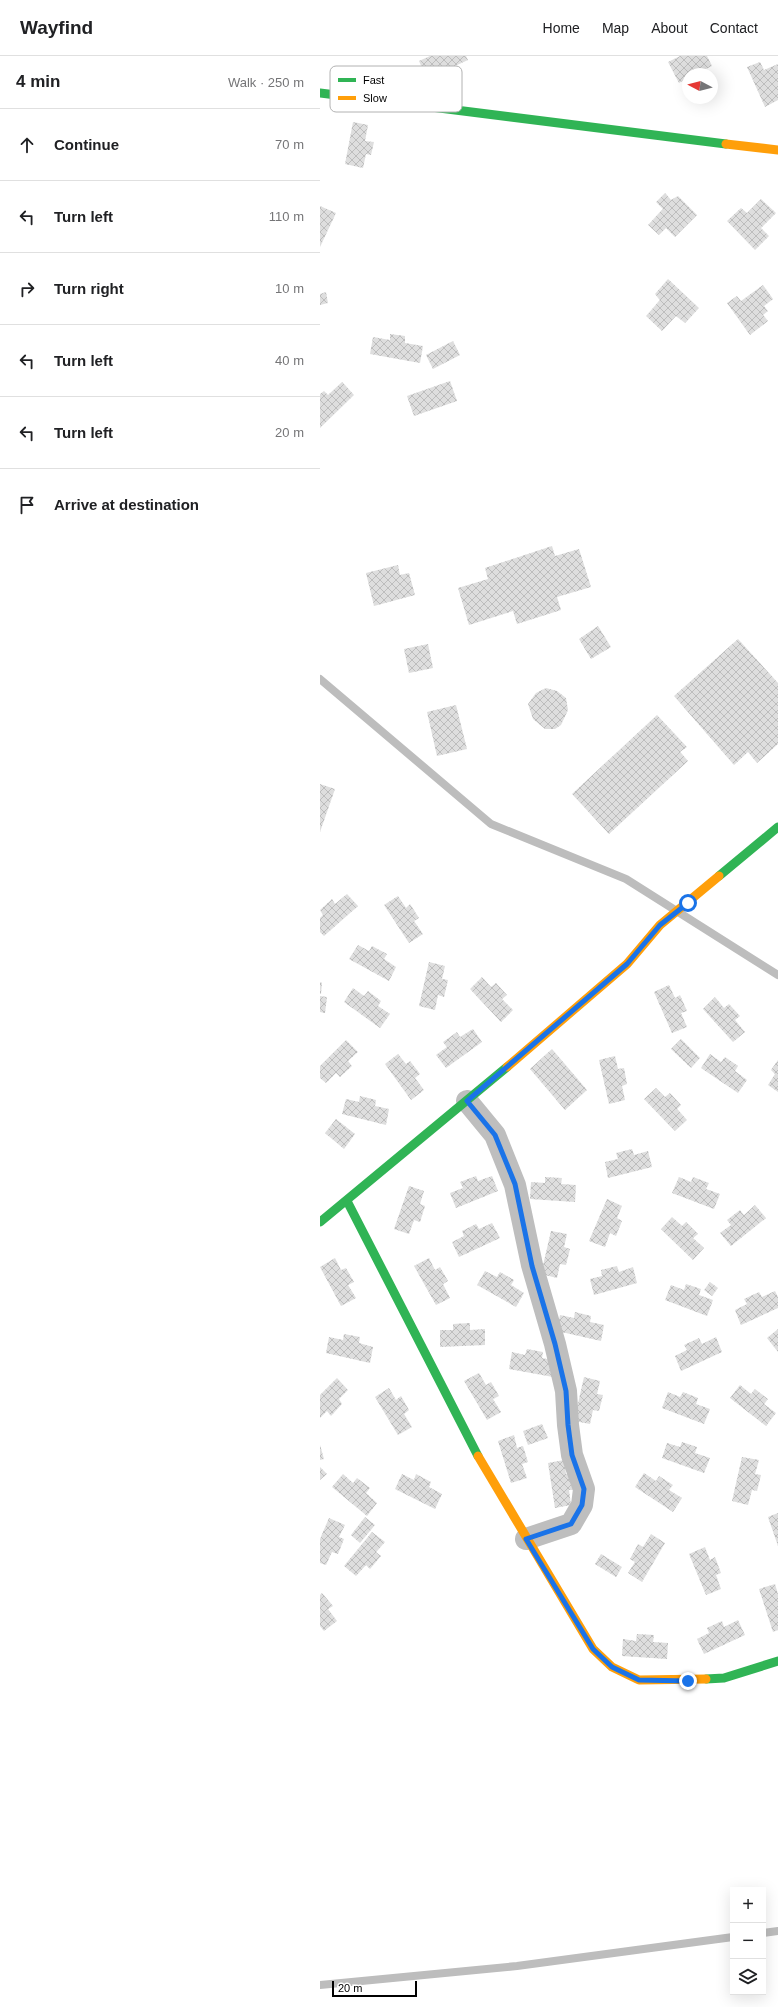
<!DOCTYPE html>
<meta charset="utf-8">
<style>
body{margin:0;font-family:Arial,sans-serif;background:#f6f6f6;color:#202124}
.controls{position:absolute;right:12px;bottom:12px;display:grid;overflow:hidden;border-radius:0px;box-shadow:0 4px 16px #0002}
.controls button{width:36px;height:36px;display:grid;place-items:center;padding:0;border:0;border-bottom:1px solid #e0e0e0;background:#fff;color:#202124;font:20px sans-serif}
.compass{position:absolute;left:362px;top:12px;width:36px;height:36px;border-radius:50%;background:#fff;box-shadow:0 4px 16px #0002;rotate:277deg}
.scale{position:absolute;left:12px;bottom:10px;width:85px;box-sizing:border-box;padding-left:4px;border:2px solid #000;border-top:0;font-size:11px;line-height:14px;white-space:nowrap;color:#000;-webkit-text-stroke:3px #fff;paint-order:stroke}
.stop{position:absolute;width:12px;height:12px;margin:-9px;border:3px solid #1a73e8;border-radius:50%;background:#fff}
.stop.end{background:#1a73e8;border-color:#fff;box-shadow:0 1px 4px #0008}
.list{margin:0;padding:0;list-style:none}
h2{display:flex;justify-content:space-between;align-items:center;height:52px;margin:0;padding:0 16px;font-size:17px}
h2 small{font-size:13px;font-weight:400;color:#757577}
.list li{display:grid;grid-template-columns:26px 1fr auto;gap:12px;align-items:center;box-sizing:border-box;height:72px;padding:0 16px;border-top:1px solid #e0e0e0}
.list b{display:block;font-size:15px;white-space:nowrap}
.list em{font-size:13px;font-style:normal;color:#757577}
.icon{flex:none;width:22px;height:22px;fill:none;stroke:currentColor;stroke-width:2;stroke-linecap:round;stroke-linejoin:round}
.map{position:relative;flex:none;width:458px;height:1951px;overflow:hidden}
header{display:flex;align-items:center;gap:24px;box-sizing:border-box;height:56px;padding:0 20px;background:#fff;border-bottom:1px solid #e0e0e0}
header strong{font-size:19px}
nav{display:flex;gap:22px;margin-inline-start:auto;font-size:14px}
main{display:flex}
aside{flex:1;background:#fff}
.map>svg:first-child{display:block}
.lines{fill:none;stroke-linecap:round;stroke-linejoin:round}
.stream{stroke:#bdbdbd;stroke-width:8}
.building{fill:url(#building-cross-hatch)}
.street{stroke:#bebebe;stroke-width:22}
.fast{stroke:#30b455;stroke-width:9}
.slow{stroke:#ff9f0a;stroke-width:9}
.route{stroke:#1a73e8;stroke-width:5}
.key{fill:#fff;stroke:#b2b2b2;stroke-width:1}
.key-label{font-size:11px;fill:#000}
</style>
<header>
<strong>Wayfind</strong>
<nav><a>Home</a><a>Map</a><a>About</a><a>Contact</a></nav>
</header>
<main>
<aside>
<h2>4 min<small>Walk · 250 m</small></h2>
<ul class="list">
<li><svg class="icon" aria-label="ahead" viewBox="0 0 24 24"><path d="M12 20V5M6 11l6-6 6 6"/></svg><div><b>Continue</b></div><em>70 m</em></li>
<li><svg class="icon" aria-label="left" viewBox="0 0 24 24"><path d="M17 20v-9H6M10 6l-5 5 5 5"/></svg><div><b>Turn left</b></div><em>110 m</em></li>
<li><svg class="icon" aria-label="right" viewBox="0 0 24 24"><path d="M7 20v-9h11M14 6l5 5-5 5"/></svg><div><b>Turn right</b></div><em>10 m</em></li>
<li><svg class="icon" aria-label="left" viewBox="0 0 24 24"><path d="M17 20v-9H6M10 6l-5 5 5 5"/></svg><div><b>Turn left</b></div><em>40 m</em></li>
<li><svg class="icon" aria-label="left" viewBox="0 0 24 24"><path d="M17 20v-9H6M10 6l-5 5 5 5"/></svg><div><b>Turn left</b></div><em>20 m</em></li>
<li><svg class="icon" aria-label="arrive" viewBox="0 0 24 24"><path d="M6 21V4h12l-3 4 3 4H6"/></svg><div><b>Arrive at destination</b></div></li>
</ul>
</aside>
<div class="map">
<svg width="458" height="1951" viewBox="0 0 458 1951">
<defs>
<pattern id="building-cross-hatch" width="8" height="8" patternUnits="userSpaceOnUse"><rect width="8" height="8" fill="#dedede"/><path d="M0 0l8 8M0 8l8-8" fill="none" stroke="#bdbdbd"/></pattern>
</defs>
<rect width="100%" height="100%" fill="#fff"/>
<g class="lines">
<!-- stream -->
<g class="stream">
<polyline points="0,623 171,768 306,823 458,919"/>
<polyline points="443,1877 458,1875"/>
<polyline points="0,1929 197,1910 413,1881"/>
</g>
</g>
<!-- building -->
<g class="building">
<polygon points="110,0 146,0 148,4 107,23 99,5"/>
<polygon points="360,0 387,0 392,10 376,18 368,18 368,22 359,27 348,6"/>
<polygon points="440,6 444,14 458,8 458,44 445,51 427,11"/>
<polygon points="33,66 48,69 45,85 54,86 51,99 46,98 43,112 25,108"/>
<polygon points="345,137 351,144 358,140 377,159 355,181 346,172 339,179 328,169 343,153 336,146"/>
<polygon points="441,143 456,157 441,172 449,180 435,194 407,165 421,152 427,157"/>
<polygon points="0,150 16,157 0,191"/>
<polygon points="348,223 379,252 365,267 356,260 342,275 326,260 340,244 335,238"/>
<polygon points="443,229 453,243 444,250 448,255 443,259 448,265 430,279 407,247 417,240 421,245"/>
<polygon points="6,236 8,247 0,249 0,238"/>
<polygon points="70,278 85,280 85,287 103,290 100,307 50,298 53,281 70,284"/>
<polygon points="133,285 140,299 113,313 106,299"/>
<polygon points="130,325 137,345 94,360 87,340"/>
<polygon points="22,326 34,339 0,372 0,338 4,335 8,339"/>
<polygon points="232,490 235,500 259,493 271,531 237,541 241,554 197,568 193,555 149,569 138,532 168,523 165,512"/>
<polygon points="78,509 80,519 89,517 95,539 54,550 46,517"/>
<polygon points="278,570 291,591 271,603 259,583"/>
<polygon points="418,583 458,627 458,688 437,707 428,696 414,709 354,640"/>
<polygon points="108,588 113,612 89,617 84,593"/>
<polygon points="226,632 237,635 246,642 248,654 241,669 235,673 225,673 213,663 208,648 216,637"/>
<polygon points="136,649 147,693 117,700 107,656"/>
<polygon points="337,659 367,691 360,696 368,705 289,778 252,738"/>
<polygon points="0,728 15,733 0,776"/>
<polygon points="27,838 38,850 4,880 0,876 0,862 3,859 0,854 12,843 15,848"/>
<polygon points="78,840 86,852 90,848 99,862 94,865 103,878 89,887 64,849"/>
<polygon points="38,889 49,895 52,890 67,898 64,903 76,911 69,925 29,903"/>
<polygon points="109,906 125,910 122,923 128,924 124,941 118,939 115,954 99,950"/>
<polygon points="162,921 171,931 176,927 187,939 182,943 193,954 181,966 150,933"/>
<polygon points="0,926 2,927 1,938 0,938"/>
<polygon points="349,929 355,942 360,939 367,955 361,957 367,971 352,977 334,936"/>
<polygon points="33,932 44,940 48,935 61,945 58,950 70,958 60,972 24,946"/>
<polygon points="0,940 7,941 5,957 0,956"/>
<polygon points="395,941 404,952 409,948 420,960 415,964 425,976 413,986 383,953"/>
<polygon points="153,973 162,986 126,1012 116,999 127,991 123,986 137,976 140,981"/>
<polygon points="361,983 380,1002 371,1012 351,993"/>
<polygon points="26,984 38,996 28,1005 32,1010 20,1021 16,1017 6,1027 0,1022 0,1010"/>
<polygon points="232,993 267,1034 245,1054 210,1013"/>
<polygon points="78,998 86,1008 90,1005 100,1018 95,1022 104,1034 91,1044 65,1008"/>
<polygon points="390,998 401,1006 405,1001 418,1010 415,1015 427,1024 418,1037 381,1012"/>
<polygon points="295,1000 298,1013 304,1012 307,1028 302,1030 305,1044 289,1048 279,1004"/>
<polygon points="458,1004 458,1036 448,1029 455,1018 451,1014"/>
<polygon points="336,1032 345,1041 350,1037 361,1049 357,1053 367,1064 355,1075 324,1043"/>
<polygon points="40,1040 56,1044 55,1050 69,1053 66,1069 22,1058 26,1043 39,1046"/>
<polygon points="16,1063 35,1078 24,1093 5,1077"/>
<polygon points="312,1093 314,1099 328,1095 332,1111 288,1122 285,1106 298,1103 296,1097"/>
<polygon points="156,1120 158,1125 172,1120 178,1135 136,1152 130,1137 143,1132 140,1126"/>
<polygon points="225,1121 242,1122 241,1128 256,1129 255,1146 210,1143 211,1126 225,1127"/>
<polygon points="359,1121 371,1126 373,1121 389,1127 386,1133 400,1138 394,1153 352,1137"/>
<polygon points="89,1130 104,1135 100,1148 105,1150 100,1166 94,1164 89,1178 74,1173"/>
<polygon points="287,1143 302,1150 297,1162 302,1165 296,1180 290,1177 285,1191 269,1185"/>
<polygon points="435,1149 446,1162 411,1190 400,1177 411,1169 407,1164 420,1154 424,1159"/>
<polygon points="352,1161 362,1170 366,1166 378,1178 373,1182 384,1192 373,1204 341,1173"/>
<polygon points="172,1167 180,1182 139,1201 132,1186 144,1180 142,1175 156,1168 159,1173"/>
<polygon points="231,1175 247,1178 244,1191 250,1193 246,1209 240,1208 237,1222 221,1218"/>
<polygon points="15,1202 21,1214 26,1212 34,1226 28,1229 36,1242 21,1250 0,1211"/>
<polygon points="109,1202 115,1214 120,1211 128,1225 123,1228 130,1242 116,1249 94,1210"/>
<polygon points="297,1210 299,1216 313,1211 317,1227 274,1239 270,1223 282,1220 281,1214"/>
<polygon points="165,1215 177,1221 180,1216 194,1224 191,1229 204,1237 196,1251 157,1229"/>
<polygon points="390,1226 398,1232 392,1240 384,1234"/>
<polygon points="366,1228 381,1233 379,1239 393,1244 387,1260 345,1244 351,1229 364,1234"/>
<polygon points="455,1235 458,1241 458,1252 421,1269 415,1254 427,1248 424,1243 439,1236 442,1241"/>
<polygon points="255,1256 271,1260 270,1266 284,1269 281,1285 237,1275 240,1259 254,1262"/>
<polygon points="150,1267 150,1274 165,1273 165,1289 120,1291 120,1274 133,1274 133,1268"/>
<polygon points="458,1273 458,1296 447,1282"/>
<polygon points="24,1278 40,1281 39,1287 53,1291 50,1307 6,1297 9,1281 23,1284"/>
<polygon points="396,1281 402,1296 361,1315 355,1300 367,1294 364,1289 379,1282 382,1288"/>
<polygon points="207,1293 223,1296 222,1302 237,1305 233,1321 189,1313 192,1296 205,1299"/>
<polygon points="159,1317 166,1329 171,1326 179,1340 173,1343 181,1356 167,1364 144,1325"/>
<polygon points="264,1321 280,1325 277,1338 283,1339 279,1355 273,1354 270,1368 254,1365"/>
<polygon points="17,1322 28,1334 19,1343 22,1348 11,1360 7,1355 0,1362 0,1339"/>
<polygon points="420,1329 431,1338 435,1333 448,1343 444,1348 456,1357 446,1370 410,1342"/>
<polygon points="69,1332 76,1344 81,1340 89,1354 84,1358 92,1371 78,1379 55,1341"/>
<polygon points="348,1336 360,1341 363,1336 378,1342 376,1348 390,1353 384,1368 342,1352"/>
<polygon points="222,1368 228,1382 208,1389 203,1375"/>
<polygon points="194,1379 197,1392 203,1390 208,1406 202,1408 207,1422 191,1427 178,1385"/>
<polygon points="362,1386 377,1391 375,1397 390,1402 384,1417 342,1402 347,1387 360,1391"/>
<polygon points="0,1389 4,1403 0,1404"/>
<polygon points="422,1401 439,1404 435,1418 441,1419 437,1435 432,1434 428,1449 412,1445"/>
<polygon points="244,1404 246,1418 252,1417 255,1434 249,1434 251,1449 235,1452 228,1407"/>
<polygon points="0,1411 7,1418 0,1424"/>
<polygon points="324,1417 336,1425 339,1420 353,1429 349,1434 362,1442 353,1456 315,1431"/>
<polygon points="23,1418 33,1427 37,1422 50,1432 46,1437 57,1447 47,1460 12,1431"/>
<polygon points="82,1418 94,1424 96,1418 111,1426 109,1431 122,1438 115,1453 75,1433"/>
<polygon points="458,1457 458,1490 448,1461"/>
<polygon points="45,1461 55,1469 40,1487 31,1479"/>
<polygon points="9,1462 25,1469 19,1481 24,1483 18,1498 12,1496 6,1509 0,1507 0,1483"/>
<polygon points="52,1476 65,1486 56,1496 61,1500 50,1513 46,1509 36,1520 24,1510"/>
<polygon points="331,1478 345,1487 322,1526 308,1517 315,1506 310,1503 318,1488 323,1491"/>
<polygon points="385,1491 390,1504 395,1501 401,1517 396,1519 401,1533 386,1539 369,1498"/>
<polygon points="281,1498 302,1511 296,1521 275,1508"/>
<polygon points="455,1528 458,1538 458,1574 453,1576 439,1533"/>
<polygon points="2,1537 13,1550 8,1553 17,1565 4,1575 0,1570 0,1539"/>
<polygon points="418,1564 425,1579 384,1598 377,1583 389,1577 387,1572 402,1565 404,1571"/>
<polygon points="317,1578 334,1579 333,1586 348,1587 347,1603 302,1600 303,1583 316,1585"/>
</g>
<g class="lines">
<!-- street -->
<polyline class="street" points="147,1045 175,1079 195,1129 212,1209 235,1288 246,1335 248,1369 252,1399 264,1433 262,1449 251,1468 206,1483"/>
<!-- fast -->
<g class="fast">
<polyline points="0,37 406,88"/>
<polyline points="399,820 458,771"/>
<polyline points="27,1145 158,1400"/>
<polyline points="0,1166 187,1011"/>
<polyline points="386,1623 404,1622 458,1605"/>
</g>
<!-- slow -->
<g class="slow">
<polyline points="406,88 458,94"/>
<polyline points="187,1011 307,908 340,869 399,820"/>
<polyline points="158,1400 273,1593 292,1611 319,1624 386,1623"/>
</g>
</g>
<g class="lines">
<!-- route -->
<polyline class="route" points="368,1625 319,1624 292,1611 273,1593 206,1483 251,1468 262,1449 264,1433 252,1399 248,1369 246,1335 235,1288 212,1210 195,1128 175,1079 147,1045 307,908 340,869 368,847"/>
</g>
<!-- legend -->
<rect x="10" y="10" width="132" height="46" rx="6" class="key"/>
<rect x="18" y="22" width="18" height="4" fill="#30b455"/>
<rect x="18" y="40" width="18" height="4" fill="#ff9f0a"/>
<g class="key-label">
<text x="43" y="28">Fast</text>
<text x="43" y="46">Slow</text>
</g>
</svg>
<div class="controls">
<button>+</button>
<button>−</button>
<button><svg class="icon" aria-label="layers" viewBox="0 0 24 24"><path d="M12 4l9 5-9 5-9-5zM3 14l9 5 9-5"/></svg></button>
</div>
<svg class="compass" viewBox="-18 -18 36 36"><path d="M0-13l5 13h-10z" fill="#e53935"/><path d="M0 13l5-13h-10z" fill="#757577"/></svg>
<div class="scale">20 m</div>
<div class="stop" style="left:368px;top:847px"></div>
<div class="stop end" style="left:368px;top:1625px"></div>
</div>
</main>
